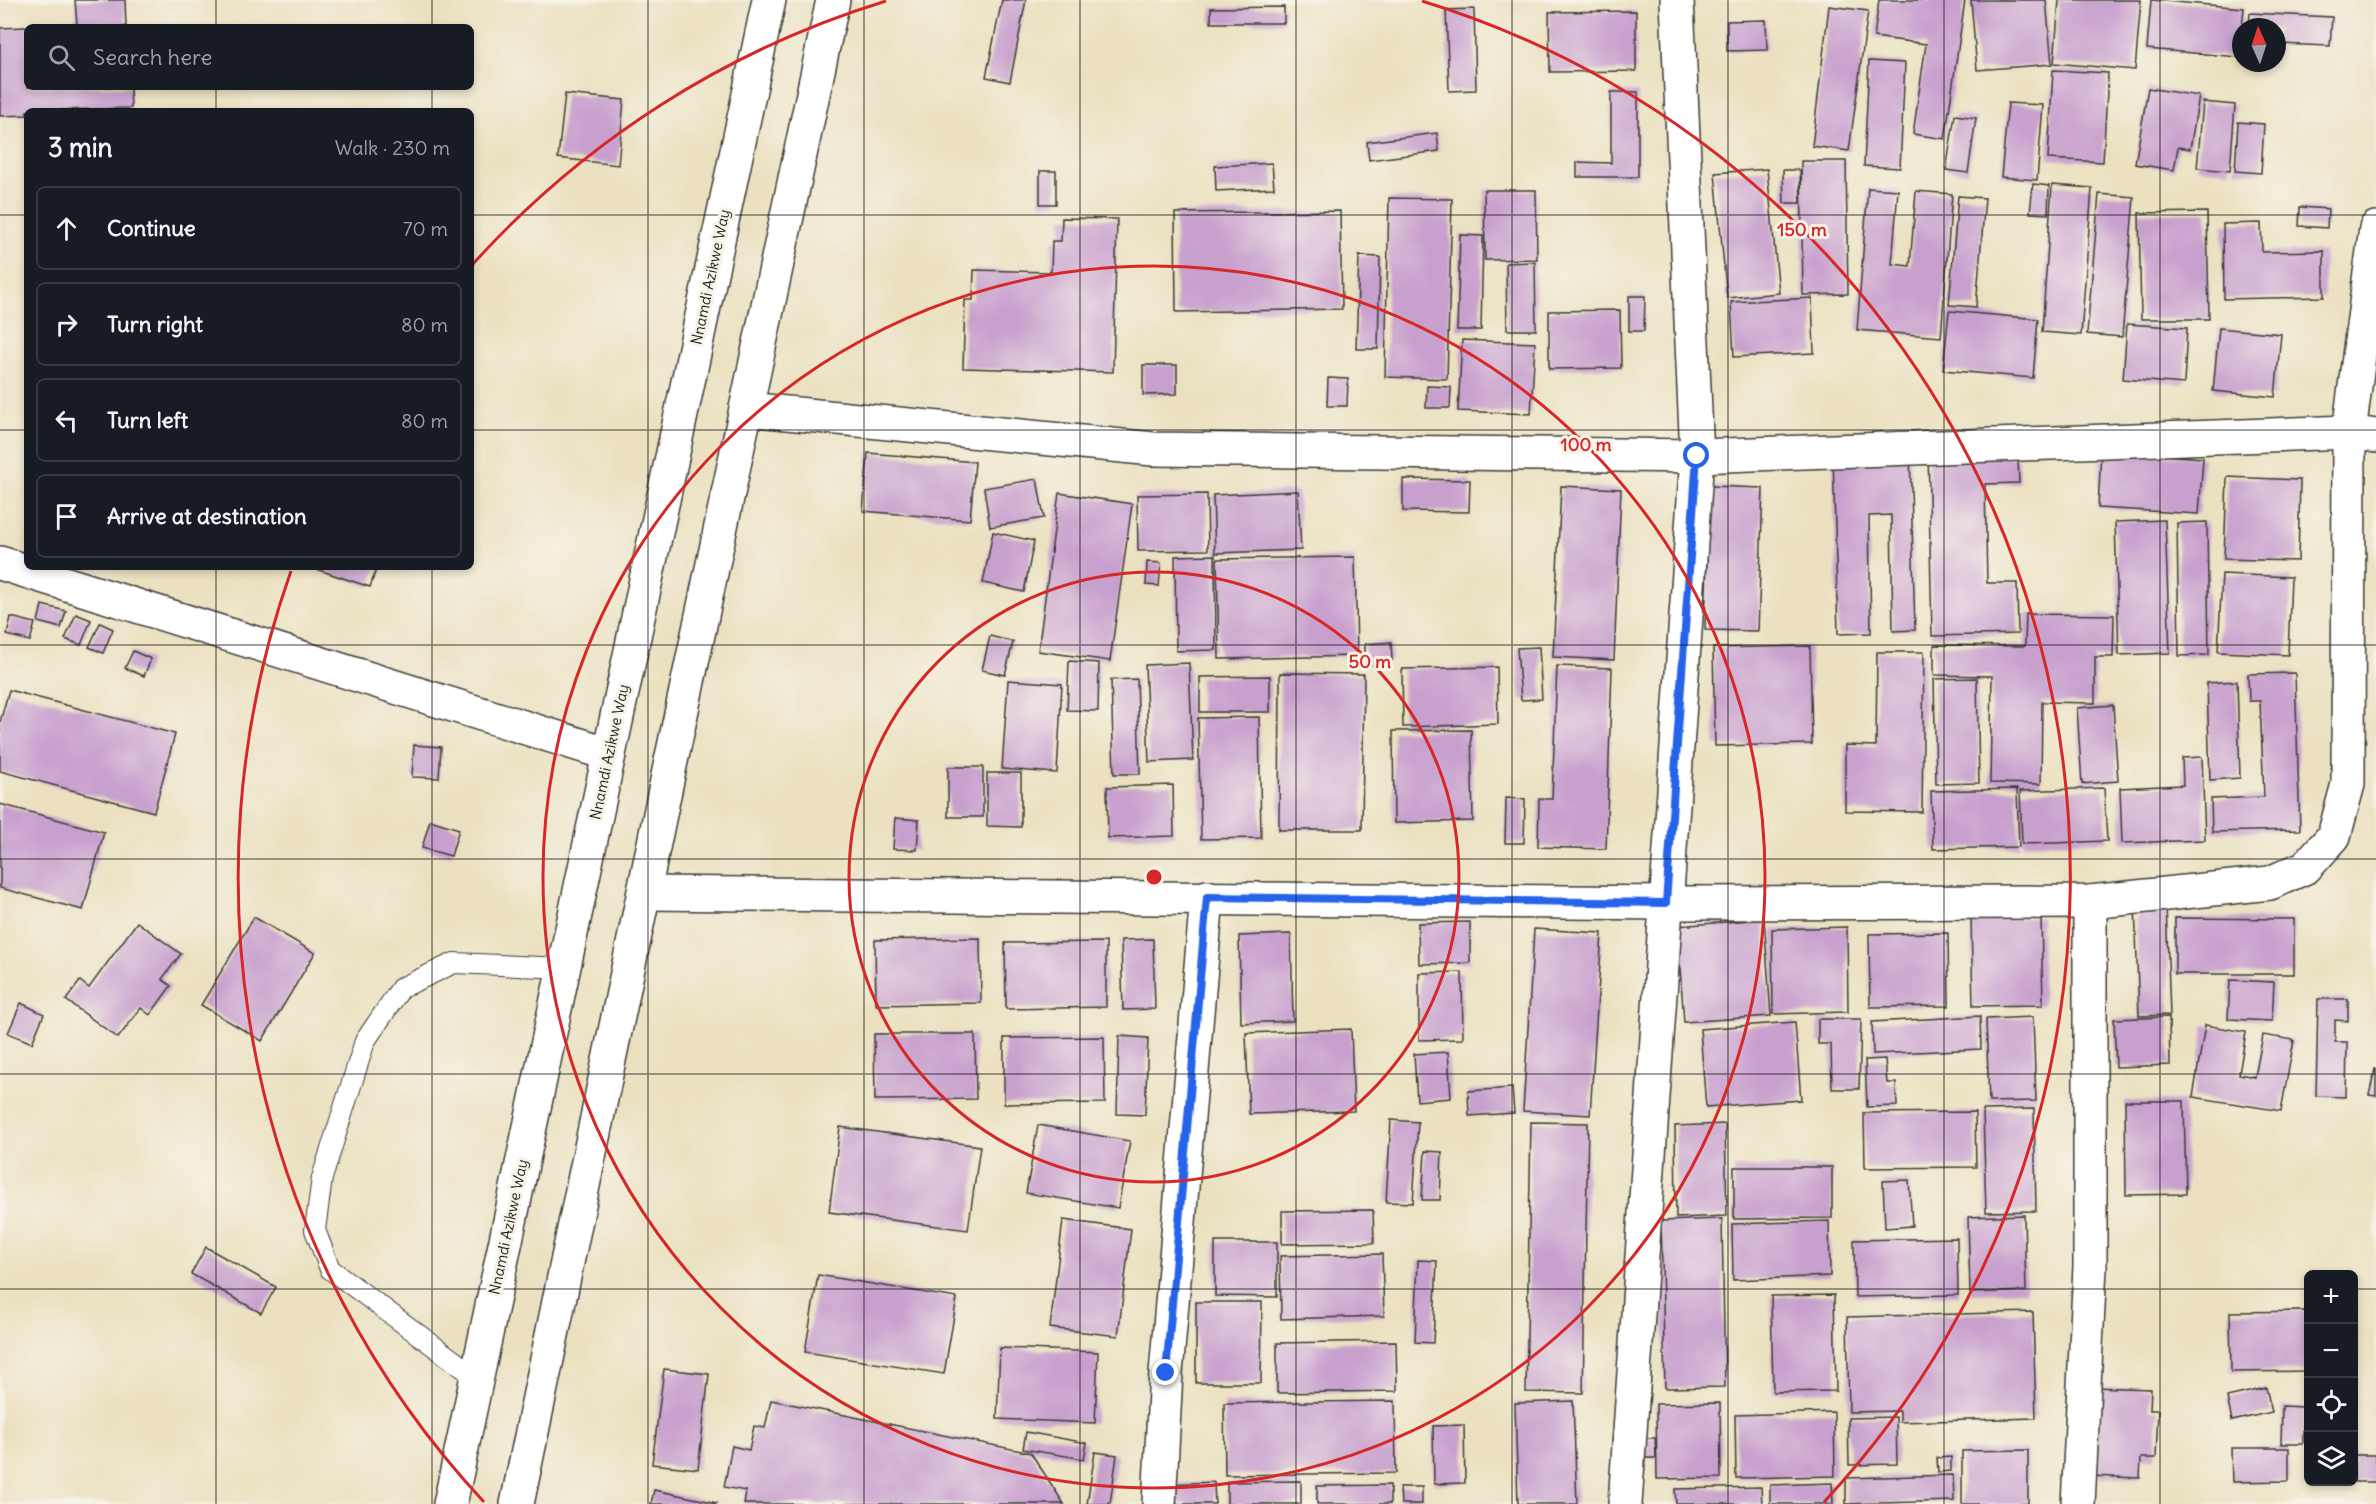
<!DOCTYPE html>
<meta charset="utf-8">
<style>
body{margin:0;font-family:Delius,sans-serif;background:#242831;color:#f1f3f6}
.controls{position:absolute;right:18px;bottom:18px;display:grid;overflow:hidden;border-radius:9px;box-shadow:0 3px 9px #0003}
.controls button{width:54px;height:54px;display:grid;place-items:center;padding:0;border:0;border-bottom:2px solid #363941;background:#171b24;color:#f1f3f6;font:30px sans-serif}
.compass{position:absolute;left:2232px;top:18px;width:54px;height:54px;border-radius:50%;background:#171b24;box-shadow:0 3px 9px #0003;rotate:357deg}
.stop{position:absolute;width:18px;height:18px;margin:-14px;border:4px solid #2563eb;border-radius:50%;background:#fff}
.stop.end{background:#2563eb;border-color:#fff;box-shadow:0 2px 6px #0008}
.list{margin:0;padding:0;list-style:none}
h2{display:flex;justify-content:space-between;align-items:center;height:78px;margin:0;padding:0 24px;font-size:26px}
h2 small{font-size:20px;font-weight:400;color:#9ea1a6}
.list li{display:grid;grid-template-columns:39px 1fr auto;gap:18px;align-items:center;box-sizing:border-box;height:84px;margin:0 12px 12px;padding:0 12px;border:2px solid #363941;border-radius:9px}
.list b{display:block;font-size:22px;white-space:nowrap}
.list em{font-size:20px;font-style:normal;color:#9ea1a6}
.icon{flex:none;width:33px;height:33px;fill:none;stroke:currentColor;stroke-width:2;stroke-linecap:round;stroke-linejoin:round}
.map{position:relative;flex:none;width:2376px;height:1504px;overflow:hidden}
.search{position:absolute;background:#171b24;box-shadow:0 3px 9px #0003;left:24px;top:24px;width:450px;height:66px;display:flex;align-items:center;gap:15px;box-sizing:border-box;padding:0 21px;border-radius:9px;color:#9ea1a6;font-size:22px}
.panel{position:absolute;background:#171b24;box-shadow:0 3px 9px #0003;left:24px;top:108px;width:450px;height:462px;border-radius:9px}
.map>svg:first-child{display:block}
.building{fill:#c8a0ce}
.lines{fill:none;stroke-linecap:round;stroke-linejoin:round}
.service-casing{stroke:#3b3a35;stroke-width:22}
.minor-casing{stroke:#3b3a35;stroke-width:36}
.tertiary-casing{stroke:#3b3a35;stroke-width:36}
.trunk-casing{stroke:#3b3a35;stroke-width:36}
.service{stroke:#fff;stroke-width:20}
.minor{stroke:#fff;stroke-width:33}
.tertiary{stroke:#fff;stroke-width:33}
.trunk{stroke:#fff;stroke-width:33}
.route{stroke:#2563eb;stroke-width:8}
.grid{fill:none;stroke:#1c1c1c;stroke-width:1.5;stroke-opacity:0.55}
.ring{fill:none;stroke:#d62828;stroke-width:3}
.labels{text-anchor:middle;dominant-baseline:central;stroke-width:6;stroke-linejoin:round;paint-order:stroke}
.street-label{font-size:15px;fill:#1c1c1c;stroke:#f7f3e8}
.centre{fill:#d62828;stroke:#f7f3e8;stroke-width:3}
.ring-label{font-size:18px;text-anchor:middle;font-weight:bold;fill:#d62828;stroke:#f7f3e8;stroke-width:6;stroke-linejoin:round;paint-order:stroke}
</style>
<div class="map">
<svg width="2376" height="1504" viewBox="0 0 2376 1504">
<rect width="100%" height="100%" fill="#f7f3e8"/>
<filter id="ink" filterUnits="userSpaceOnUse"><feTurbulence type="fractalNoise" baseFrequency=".0167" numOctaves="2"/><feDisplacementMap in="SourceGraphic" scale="12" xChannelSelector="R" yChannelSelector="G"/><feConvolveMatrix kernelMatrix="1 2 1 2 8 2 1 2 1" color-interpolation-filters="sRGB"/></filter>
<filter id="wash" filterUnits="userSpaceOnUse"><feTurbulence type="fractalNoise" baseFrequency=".008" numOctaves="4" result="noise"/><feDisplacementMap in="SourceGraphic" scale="24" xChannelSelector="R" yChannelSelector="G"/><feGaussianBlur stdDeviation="1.35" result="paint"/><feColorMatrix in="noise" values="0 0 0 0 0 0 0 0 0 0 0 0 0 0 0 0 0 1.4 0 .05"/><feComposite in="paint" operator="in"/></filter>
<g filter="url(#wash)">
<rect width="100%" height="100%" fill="#ebe1c1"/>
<g id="blocks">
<!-- building -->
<g class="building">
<polygon points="75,0 125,0 126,27 55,27 55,25 77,24"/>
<polygon points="1002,0 1026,0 1010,82 986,77"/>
<polygon points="1879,0 1965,0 1945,139 1913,134 1926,44 1874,37"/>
<polygon points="1971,0 2046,0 2052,64 1977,70"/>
<polygon points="2059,0 2141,0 2135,70 2054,63"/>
<polygon points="2151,0 2244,8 2239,57 2147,49"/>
<polygon points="1829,6 1868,11 1849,151 1812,146"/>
<polygon points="1284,7 1284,23 1211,23 1211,8"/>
<polygon points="1474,9 1476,90 1449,91 1446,10"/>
<polygon points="1636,11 1636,71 1550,72 1549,12"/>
<polygon points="2250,13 2332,17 2330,46 2277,44 2277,27 2249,27"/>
<polygon points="1766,20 1767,50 1727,51 1727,21"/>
<polygon points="27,27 27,87 130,87 131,108 27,111 27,115 0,116 0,28"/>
<polygon points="1869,61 1905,63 1900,168 1864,166"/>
<polygon points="2053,70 2108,73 2103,162 2048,159"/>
<polygon points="2148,88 2199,96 2190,149 2178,147 2174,170 2135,164"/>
<polygon points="1611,92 1638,92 1638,177 1577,177 1577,162 1611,163"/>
<polygon points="565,94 624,100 618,165 558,158"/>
<polygon points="2203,102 2235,105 2230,171 2197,168"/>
<polygon points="2008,103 2043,105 2037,180 2001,177"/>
<polygon points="1955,115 1976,118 1968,173 1946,170"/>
<polygon points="2238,122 2264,124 2261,173 2235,171"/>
<polygon points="1437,133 1439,151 1369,160 1367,142"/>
<polygon points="1801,161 1846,161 1848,294 1803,295"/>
<polygon points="1272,163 1274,188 1216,191 1215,166"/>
<polygon points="1767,169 1779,293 1727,298 1715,173"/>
<polygon points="1783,170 1800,170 1801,203 1784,203"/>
<rect x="1040" y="171" width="16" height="33"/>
<polygon points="2033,184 2049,186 2048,214 2030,213"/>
<polygon points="2052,185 2092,188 2081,335 2042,332"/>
<polygon points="1868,188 1898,190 1892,264 1910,266 1916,191 1952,194 1941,337 1857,330"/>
<polygon points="1484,190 1536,190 1537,259 1485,260"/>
<polygon points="2099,194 2134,197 2122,337 2087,334"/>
<polygon points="1958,196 1985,198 1976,307 1949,305"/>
<polygon points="1389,198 1452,199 1447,379 1385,377"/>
<polygon points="2300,207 2328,209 2327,228 2299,226"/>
<polygon points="1340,211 1342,309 1176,312 1175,213"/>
<polygon points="2207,212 2209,319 2141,319 2139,213"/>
<polygon points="1062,218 1117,219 1113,372 963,368 965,300 973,300 974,270 1051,272 1052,241 1061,241"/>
<polygon points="2261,223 2262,252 2324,251 2324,297 2224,299 2223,224"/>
<polygon points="1460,235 1483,236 1481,330 1457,330"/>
<polygon points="1359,256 1380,257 1378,349 1356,349"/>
<polygon points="1535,262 1536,330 1507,330 1506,263"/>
<polygon points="1629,296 1645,296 1644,331 1629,331"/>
<polygon points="1812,298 1814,353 1734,357 1731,302"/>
<polygon points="1620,310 1621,368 1549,369 1549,311"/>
<polygon points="1949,311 2038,319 2033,378 1943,370"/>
<polygon points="2127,324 2187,328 2184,384 2123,379"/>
<polygon points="2219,328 2281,334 2275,397 2213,391"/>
<polygon points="1462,340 1535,343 1531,414 1458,411"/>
<polygon points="1143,365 1177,365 1177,394 1143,395"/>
<polygon points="1328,378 1348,379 1347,406 1327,406"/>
<polygon points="1427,386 1451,387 1450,408 1426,408"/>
<polygon points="1928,449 2018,458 2019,483 1985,484 1987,583 2017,583 2018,634 1932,636"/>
<polygon points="2101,451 2203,458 2199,514 2098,508"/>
<polygon points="868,453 975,462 970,520 863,511"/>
<polygon points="1910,453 1915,630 1893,631 1891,515 1869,516 1871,633 1838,634 1833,455"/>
<polygon points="2227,477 2300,480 2298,561 2224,559"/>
<polygon points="1037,479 1044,518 990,527 984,488"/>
<polygon points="1403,479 1470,480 1469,512 1403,511"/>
<polygon points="1561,486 1621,489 1614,660 1553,657"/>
<polygon points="1709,486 1763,488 1758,631 1705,630"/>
<polygon points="1298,491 1301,550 1215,553 1213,495"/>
<polygon points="1059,493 1132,504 1110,661 1038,651"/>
<polygon points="1207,494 1208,550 1138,551 1137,495"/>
<polygon points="2165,520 2170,653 2119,655 2115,522"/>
<polygon points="2207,522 2209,655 2179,656 2177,523"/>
<polygon points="993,532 1034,541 1024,592 983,583"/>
<polygon points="1215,555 1216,650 1176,651 1175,556"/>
<polygon points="1355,557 1357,656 1219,659 1217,559"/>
<polygon points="1147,562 1161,563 1159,586 1146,585"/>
<polygon points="310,567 377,567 370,587"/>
<polygon points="2222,574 2291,577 2288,655 2218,652"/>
<polygon points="42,605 66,611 61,628 38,622"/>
<polygon points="76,614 91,620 81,645 65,639"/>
<polygon points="2026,614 2114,615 2113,657 2095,657 2095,703 2042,702 2041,784 1990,783 1992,676 1934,675 1934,645 2025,646"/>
<polygon points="11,617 35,623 30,641 7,635"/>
<polygon points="100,623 113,629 103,653 89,647"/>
<polygon points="990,636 1013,642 1005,675 982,670"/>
<polygon points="1391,642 1392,661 1365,662 1365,644"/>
<polygon points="1810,646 1812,744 1715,746 1713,648"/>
<polygon points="1539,647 1542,699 1521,700 1517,648"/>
<polygon points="133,651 151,659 144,676 125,668"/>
<polygon points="1877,652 1924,652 1922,812 1845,811 1845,745 1876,746"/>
<polygon points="1069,661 1099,663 1098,711 1067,710"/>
<polygon points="1189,663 1193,760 1149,762 1145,665"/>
<polygon points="1557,666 1612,668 1606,849 1538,847 1539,799 1552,799"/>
<polygon points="1497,667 1498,724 1403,727 1402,669"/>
<polygon points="1280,673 1364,674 1362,830 1279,830"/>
<polygon points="2295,673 2300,830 2212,832 2211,799 2264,797 2260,701 2249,701 2248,674"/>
<polygon points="1270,676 1270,712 1200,712 1200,677"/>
<polygon points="1977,678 1979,783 1936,784 1934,679"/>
<polygon points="1137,679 1140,774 1114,774 1111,680"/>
<polygon points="1008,680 1062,684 1057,773 1002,769"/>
<polygon points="2237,681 2240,778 2210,780 2207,683"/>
<polygon points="9,690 175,734 154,812 0,771 0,722"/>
<polygon points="2113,705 2118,781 2082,784 2077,708"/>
<polygon points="1259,717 1261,838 1201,839 1198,718"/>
<polygon points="1471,730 1473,821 1394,823 1393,731"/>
<polygon points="414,745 441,747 439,778 412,777"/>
<polygon points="2202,757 2205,840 2122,843 2120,788 2183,785 2182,758"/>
<rect x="948" y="767" width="35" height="50"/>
<polygon points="987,773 1021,773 1021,827 987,826"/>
<polygon points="1173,785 1174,836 1108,838 1107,787"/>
<polygon points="2104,788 2107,841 2022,844 2020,791"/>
<polygon points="2017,789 2019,847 1933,849 1931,791"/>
<polygon points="1506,798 1525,799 1524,843 1505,843"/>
<polygon points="0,804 104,832 83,910 0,888"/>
<polygon points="895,818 919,820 917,850 893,849"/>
<polygon points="430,820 459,829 451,856 422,848"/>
<polygon points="2166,904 2170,1015 2139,1016 2135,905"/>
<polygon points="254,917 315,953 262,1041 201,1005"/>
<polygon points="2041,917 2043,1005 1973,1006 1971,919"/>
<polygon points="2175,918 2294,919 2294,974 2175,974"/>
<polygon points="1764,919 1771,1016 1684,1022 1677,926"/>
<polygon points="137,922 181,954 162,979 171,986 150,1015 141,1008 118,1038 66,1000 80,981 89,988"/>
<polygon points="1470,922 1470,963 1419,964 1418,923"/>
<polygon points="1847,927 1848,1012 1773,1014 1772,929"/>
<polygon points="1534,929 1602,933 1590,1115 1523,1111"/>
<polygon points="1948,933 1949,1006 1870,1007 1869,934"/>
<polygon points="1291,934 1293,1021 1241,1023 1239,936"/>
<polygon points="980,938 981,1003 876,1005 875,940"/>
<polygon points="1153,939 1155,1009 1123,1010 1121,940"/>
<polygon points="1106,942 1106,1007 1006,1009 1005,943"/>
<polygon points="1462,972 1463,1039 1419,1040 1419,973"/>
<polygon points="2230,980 2274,982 2272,1021 2228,1019"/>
<polygon points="2318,999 2348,999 2348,1021 2335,1020 2335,1042 2347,1042 2346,1097 2316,1096"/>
<polygon points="21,1003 44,1014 32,1043 8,1033"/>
<polygon points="1980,1016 1981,1049 1873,1054 1872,1022"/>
<polygon points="2033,1017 2036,1101 1989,1102 1986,1019"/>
<polygon points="2169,1017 2170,1065 2116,1067 2114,1019"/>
<polygon points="1818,1019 1861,1019 1859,1089 1832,1089 1831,1044 1818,1044"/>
<polygon points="1795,1022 1801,1100 1706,1107 1700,1029"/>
<polygon points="2205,1025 2246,1032 2239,1074 2255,1077 2263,1035 2294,1040 2281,1111 2193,1097"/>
<polygon points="1351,1029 1354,1111 1249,1114 1246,1033"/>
<polygon points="874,1034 975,1034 976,1099 875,1100"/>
<polygon points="1119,1036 1148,1038 1145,1115 1117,1114"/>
<polygon points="1104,1037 1105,1103 1004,1104 1004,1038"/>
<polygon points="1448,1052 1451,1098 1417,1101 1414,1054"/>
<polygon points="1885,1059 1887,1083 1896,1083 1897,1106 1867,1107 1865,1060"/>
<polygon points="2375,1069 2376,1069 2376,1096 2369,1095"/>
<polygon points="1512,1088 1514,1113 1469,1116 1468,1091"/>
<polygon points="2125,1101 2184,1101 2186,1194 2126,1195"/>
<polygon points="2034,1109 2036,1211 1986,1212 1983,1110"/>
<polygon points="1975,1112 1976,1167 1865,1168 1864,1113"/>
<polygon points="1391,1120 1418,1122 1413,1203 1386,1202"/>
<polygon points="1531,1122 1588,1123 1583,1393 1526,1392"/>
<polygon points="1725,1124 1727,1216 1676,1218 1675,1126"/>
<polygon points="1038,1125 1130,1141 1118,1208 1026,1193"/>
<polygon points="840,1127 980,1146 968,1230 829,1212"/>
<polygon points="1425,1151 1442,1152 1440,1200 1422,1200"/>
<polygon points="1734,1167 1832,1167 1832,1218 1734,1219"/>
<polygon points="1909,1180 1912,1226 1885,1228 1883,1181"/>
<polygon points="1373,1210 1374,1243 1282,1244 1282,1211"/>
<polygon points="2024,1215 2026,1291 1970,1293 1968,1217"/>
<polygon points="1722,1219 1725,1387 1665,1388 1661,1221"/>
<polygon points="1063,1220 1131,1229 1118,1336 1050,1328"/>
<polygon points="1829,1221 1830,1276 1733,1280 1732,1224"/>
<polygon points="1957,1238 1958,1295 1855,1297 1854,1240"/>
<polygon points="1215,1242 1277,1242 1277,1297 1215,1296"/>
<polygon points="206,1247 276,1287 261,1313 191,1274"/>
<polygon points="1382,1254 1384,1316 1281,1319 1280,1256"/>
<polygon points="1418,1260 1437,1261 1433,1343 1415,1342"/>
<polygon points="818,1275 957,1298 944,1374 805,1352"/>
<polygon points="1834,1295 1836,1391 1773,1392 1771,1296"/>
<polygon points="1196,1302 1262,1302 1261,1383 1196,1383"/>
<polygon points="2308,1311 2308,1371 2231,1372 2230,1312"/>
<polygon points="2033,1312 2036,1418 1900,1422 1900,1411 1849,1412 1847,1317"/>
<polygon points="1396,1341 1397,1391 1277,1393 1277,1343"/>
<polygon points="1000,1348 1098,1352 1095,1423 997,1419"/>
<polygon points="664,1369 709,1374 698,1469 652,1464"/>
<polygon points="2093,1387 2151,1389 2150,1410 2158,1410 2156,1458 2141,1458 2140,1478 2090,1476"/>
<polygon points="2266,1388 2272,1412 2232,1421 2227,1397"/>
<polygon points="771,1400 1031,1453 1064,1504 744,1504 746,1491 724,1487 732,1446 749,1450 754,1426 765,1428"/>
<polygon points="1395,1401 1396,1473 1225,1475 1224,1403"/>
<polygon points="1573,1401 1577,1504 1518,1504 1515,1403"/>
<polygon points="1720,1403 1721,1478 1657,1479 1656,1404"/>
<polygon points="2282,1406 2303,1407 2303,1444 2281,1444"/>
<polygon points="1834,1412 1835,1476 1736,1478 1735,1415"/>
<polygon points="1896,1417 1897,1464 1849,1465 1848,1418"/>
<polygon points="1464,1425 1465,1483 1434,1484 1433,1426"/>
<polygon points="1026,1432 1087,1443 1084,1459 1023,1449"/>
<polygon points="1645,1438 1655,1438 1656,1458 1645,1458"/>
<polygon points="2231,1448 2289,1448 2289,1481 2232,1482"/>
<polygon points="2028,1450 2028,1504 1962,1504 1962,1451"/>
<polygon points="1095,1452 1117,1455 1110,1504 1087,1504"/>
<rect x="2354" y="1455" width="22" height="27"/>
<polygon points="1951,1457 1951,1471 1938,1472 1937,1458"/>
<polygon points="1953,1475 1954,1501 1846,1504 1846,1478"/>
<polygon points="1301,1481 1301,1504 1227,1504 1227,1482"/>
<polygon points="1214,1482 1215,1504 1169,1504 1168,1484"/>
<polygon points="1832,1483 1833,1504 1770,1504 1770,1485"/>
<polygon points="1390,1485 1390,1504 1317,1504 1317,1486"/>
<polygon points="1400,1487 1422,1487 1422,1504 1401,1504"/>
<polygon points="1761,1487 1762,1504 1676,1504 1675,1489"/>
<polygon points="654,1490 717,1503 716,1504 651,1504"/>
</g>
</g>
</g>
<g filter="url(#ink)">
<use href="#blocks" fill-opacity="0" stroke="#3b3a35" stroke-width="1.5"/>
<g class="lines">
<!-- service casing -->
<g class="service-casing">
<polyline id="service" points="477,1378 330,1269 315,1230 322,1178 365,1041 401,988 454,963 564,968"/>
</g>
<!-- minor casing -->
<g class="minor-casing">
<g id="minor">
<polyline points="746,409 1153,449 1697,456 2349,432 2376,436"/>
<polyline points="644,893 1666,903 2090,902 2270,883 2306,867 2334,836 2348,784 2349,432 2376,228"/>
<polyline points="1159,1504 1166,1373 1207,897"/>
<polyline points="1625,1504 1697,456 1677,0"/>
<polyline points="2078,1504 2090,1267 2090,902"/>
</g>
</g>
<!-- tertiary casing -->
<g class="tertiary-casing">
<polyline id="tertiary" points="0,563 609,754"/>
</g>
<!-- trunk casing -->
<g class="trunk-casing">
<g id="trunk">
<polyline points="450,1504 769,0"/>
<polyline points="517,1504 670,766 833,0"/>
</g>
</g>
<!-- service -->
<use href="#service" class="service"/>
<!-- minor -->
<use href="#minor" class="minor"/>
<!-- tertiary -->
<use href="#tertiary" class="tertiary"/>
<!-- trunk -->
<use href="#trunk" class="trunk"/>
</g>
</g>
<g class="lines" filter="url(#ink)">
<!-- route -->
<polyline class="route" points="1166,1373 1207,897 1666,903 1697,456"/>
</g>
<!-- grid -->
<path class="grid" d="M216,0v27M432,0v27M648,0v1504M864,0v1504M1080,0v1504M1296,0v1504M1512,0v1504M1728,0v1504M1944,0v1504M2160,0v1504M216,87v24M432,87v24M0,215h27M471,215h1905M0,430h27M471,430h1905M216,567v937M432,567v937M0,645h2376M0,859h2376M0,1074h2376M0,1289h2308M2354,1289h22"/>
<!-- distance rings -->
<g class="ring">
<circle cx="1154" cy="877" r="305"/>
<circle cx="1154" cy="877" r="611"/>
<path d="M484 1502A916 916 0 0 1 291 571M473 264A916 916 0 0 1 886 1M1422 1A916 916 0 0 1 1824 1502"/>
</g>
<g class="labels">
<!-- street labels -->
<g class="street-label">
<text transform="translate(710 277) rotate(-78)">Nnamdi Azikwe Way</text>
<text transform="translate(609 752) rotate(-78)">Nnamdi Azikwe Way</text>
<text transform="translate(508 1227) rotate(-78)">Nnamdi Azikwe Way</text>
</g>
</g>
<circle cx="1154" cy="877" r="9" class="centre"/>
<g class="ring-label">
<text x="1802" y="236">150 m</text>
<text x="1586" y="451">100 m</text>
<text x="1370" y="668">50 m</text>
</g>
</svg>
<div class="controls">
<button>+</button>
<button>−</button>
<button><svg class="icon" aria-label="locate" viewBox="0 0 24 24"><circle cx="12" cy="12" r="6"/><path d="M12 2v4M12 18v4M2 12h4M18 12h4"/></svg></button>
<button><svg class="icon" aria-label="layers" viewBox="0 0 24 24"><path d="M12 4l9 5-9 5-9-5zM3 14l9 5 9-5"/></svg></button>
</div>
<svg class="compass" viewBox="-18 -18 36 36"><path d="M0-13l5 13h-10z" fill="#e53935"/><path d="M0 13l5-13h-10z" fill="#9ea1a6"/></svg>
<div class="stop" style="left:1697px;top:456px"></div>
<div class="stop end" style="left:1166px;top:1373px"></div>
<div class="search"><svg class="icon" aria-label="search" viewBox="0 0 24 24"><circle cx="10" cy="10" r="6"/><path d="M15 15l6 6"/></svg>Search here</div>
<section class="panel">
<h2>3 min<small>Walk · 230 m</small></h2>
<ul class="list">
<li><svg class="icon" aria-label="ahead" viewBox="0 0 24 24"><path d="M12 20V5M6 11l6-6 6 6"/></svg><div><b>Continue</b></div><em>70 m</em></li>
<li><svg class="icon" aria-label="right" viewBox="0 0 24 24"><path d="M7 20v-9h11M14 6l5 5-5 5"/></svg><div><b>Turn right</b></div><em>80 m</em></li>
<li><svg class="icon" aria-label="left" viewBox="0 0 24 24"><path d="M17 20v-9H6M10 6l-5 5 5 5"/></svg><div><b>Turn left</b></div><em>80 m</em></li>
<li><svg class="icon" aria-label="arrive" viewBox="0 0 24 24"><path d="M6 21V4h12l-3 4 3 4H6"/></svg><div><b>Arrive at destination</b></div></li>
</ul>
</section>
</div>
